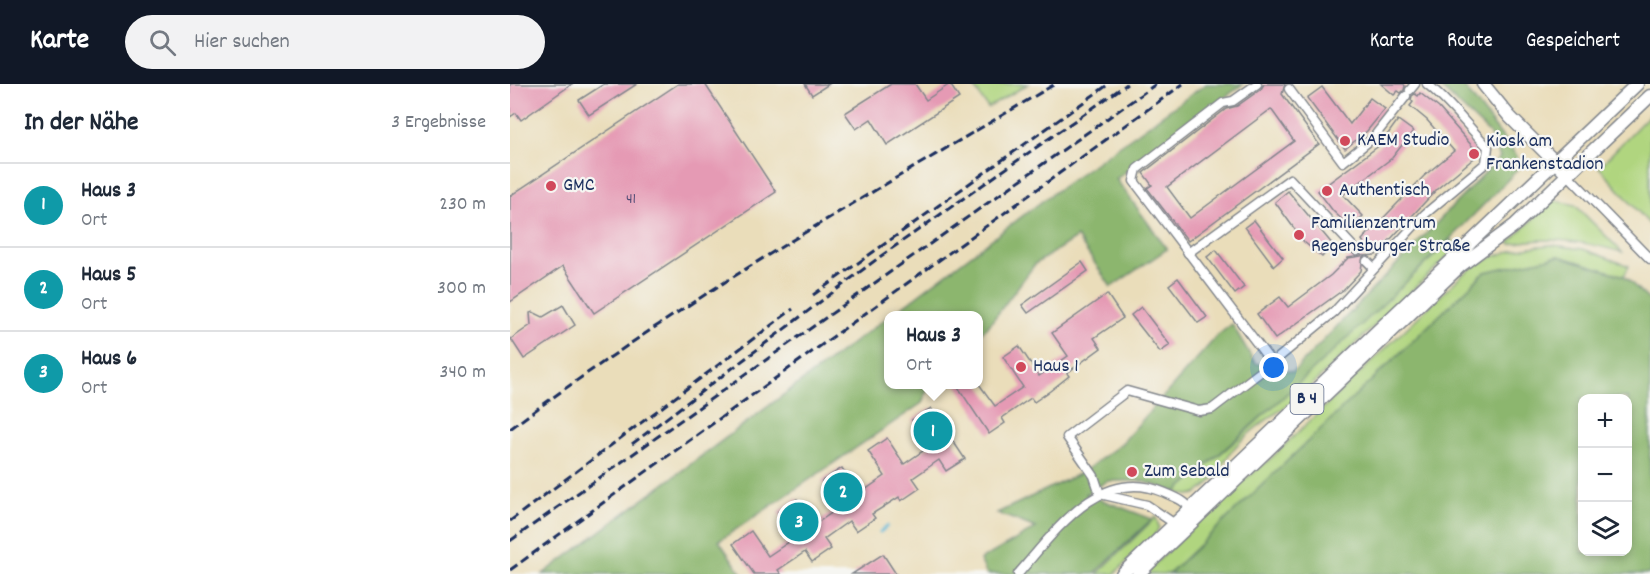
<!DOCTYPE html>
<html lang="de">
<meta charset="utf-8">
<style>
body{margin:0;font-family:Dekko,sans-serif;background:#f2f2f3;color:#1f2937}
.controls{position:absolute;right:18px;bottom:18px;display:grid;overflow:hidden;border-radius:12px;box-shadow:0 3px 9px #0003}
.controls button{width:54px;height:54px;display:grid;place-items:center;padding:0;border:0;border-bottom:2px solid #e0e1e3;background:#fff;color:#1f2937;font:30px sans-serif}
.you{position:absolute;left:764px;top:284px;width:21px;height:21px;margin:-15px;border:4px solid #fff;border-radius:50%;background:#1a73e8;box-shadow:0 0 0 9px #1a73e833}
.badge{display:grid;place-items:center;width:39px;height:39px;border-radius:50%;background:#111827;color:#fff;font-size:20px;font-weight:700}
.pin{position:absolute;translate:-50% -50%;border:3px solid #fff;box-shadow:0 2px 6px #0006}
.popup{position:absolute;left:374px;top:227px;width:99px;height:78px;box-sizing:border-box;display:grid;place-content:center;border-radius:12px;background:#fff;filter:drop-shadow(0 2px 4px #0005);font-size:20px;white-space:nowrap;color:#747a83}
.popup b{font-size:22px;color:#1f2937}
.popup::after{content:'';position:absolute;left:50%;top:100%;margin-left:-12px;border:12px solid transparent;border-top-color:#fff}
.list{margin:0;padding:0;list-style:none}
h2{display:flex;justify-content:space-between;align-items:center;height:78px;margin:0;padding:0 24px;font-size:26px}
h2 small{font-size:20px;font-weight:400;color:#747a83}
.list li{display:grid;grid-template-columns:39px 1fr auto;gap:18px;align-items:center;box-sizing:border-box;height:84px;padding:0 24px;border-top:2px solid #e0e1e3}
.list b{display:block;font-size:22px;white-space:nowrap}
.list p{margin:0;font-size:20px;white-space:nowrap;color:#747a83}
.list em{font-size:20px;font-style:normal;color:#747a83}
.icon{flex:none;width:33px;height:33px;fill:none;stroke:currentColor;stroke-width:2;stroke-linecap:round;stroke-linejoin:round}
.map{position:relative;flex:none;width:1140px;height:490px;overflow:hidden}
header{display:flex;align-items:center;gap:36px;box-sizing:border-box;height:84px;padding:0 30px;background:#111827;color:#fff}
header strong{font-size:28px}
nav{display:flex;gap:33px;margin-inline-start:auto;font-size:21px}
.search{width:420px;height:54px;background:#f2f2f3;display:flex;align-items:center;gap:15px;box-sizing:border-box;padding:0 21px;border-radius:33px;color:#747a83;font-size:22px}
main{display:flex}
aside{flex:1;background:#fff}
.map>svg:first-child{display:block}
.green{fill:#b0d57f;stroke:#66826e;stroke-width:1.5}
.forest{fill:#8cb66e;stroke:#547266;stroke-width:1.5;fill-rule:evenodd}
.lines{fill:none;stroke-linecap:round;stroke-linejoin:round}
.stream{stroke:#54b2d2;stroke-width:3}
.building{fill:#e59ab4;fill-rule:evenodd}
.street-casing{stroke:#82868c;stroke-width:11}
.secondary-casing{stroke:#82868c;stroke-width:15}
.primary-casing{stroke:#82868c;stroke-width:15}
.street{stroke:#fff;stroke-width:8}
.secondary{stroke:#fff;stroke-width:12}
.primary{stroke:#fff;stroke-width:12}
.rail{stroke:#1b2f5e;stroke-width:3;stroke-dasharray:9 4.5;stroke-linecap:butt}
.poi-dot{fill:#d1495b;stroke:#f6f6f2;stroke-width:2}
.labels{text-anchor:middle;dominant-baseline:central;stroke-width:4.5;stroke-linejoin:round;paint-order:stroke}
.number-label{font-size:16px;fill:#4e4a74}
.shield{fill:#f6f6f2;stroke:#5d6b8a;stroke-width:1.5}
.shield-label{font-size:18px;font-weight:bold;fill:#1b2f5e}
.poi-label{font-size:20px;fill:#1b2f5e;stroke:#f6f6f2;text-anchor:start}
</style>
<header>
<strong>Karte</strong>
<div class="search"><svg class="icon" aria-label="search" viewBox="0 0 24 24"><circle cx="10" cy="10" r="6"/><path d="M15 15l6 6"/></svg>Hier suchen</div>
<nav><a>Karte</a><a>Route</a><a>Gespeichert</a></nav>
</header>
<main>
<aside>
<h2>In der Nähe<small>3 Ergebnisse</small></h2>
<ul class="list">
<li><span class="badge" style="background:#0f9aa8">1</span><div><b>Haus 3</b><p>Ort</p></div><em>230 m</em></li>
<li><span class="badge" style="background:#0f9aa8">2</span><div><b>Haus 5</b><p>Ort</p></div><em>300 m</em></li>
<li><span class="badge" style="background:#0f9aa8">3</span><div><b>Haus 6</b><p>Ort</p></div><em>340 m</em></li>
</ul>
</aside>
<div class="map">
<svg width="1140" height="490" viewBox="0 0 1140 490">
<rect width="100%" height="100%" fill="#f6f6f2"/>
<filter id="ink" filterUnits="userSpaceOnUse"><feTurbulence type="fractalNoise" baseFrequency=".0167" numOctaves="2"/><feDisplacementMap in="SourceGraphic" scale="12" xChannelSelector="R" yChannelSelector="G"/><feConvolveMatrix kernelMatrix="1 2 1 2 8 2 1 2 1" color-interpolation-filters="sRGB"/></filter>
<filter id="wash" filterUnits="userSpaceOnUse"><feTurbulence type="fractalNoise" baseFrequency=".008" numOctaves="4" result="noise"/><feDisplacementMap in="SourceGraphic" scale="24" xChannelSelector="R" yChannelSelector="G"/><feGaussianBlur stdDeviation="1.35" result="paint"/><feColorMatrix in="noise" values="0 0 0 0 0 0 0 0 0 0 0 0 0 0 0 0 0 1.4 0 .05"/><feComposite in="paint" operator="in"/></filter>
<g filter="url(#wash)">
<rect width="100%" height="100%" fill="#eaddba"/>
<!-- green -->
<g class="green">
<polygon points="462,0 518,0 478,24"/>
<polygon points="1140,30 1140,141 1089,83"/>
<path d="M1043,116l22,5 47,47c-38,-10 -72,-17 -111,-8l-2,-2z"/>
<path d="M941,156l7,7 -161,152c-22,15 -50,32 -66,53 -10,14 -17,30 -32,40 -8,5 -14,3 -23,0l64,-55z"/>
<path d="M1042,161l31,4 46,17 -5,10 -65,-20 -74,16 -316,302h-25l95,-90 30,-24 193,-185c28,-21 55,-28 90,-30z"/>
<polygon points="646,433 649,443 645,451 604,490 587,490"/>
</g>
<!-- forest -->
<g class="forest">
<polygon points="696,0 733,0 606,95 657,165 601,203 567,153 525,180 477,244 468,250 468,232 380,232 539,112"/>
<path d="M927,0h25l55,72 2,12c-108,114 -224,221 -343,324l-34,-11h-35l-21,13 66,25 -58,55h-107l-7,-14 56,-32 -39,-15 86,-41 38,-28 97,-109 14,-11 23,39 38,9 207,-215 -11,-24z"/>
<path d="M1049,172l65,20 26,25v273h-481l316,-302zM1118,314v154h-46v-154z"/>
<polygon points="378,233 378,300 419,301 412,319 209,457 232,490 33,490"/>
</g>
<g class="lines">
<!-- stream -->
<polyline class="stream" points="370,448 377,442"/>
</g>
<g id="blocks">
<!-- building -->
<g class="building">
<polygon points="0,0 62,0 11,36 6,29 0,33"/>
<polygon points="94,0 127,0 79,31 69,16"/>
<polygon points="168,0 195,0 266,108 84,229 53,182 0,218 0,112"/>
<polygon points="295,0 319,0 302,11"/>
<polygon points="381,0 405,0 416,16 440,0 449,14 377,61 361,35 346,45 335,29"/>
<path d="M754,0h21l-3,10 37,50 -131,97 -41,-53 5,-3 -9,-12 83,-64 11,-3 24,-17zM761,25l23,32 -104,77 -23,-31z"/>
<polygon points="871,0 894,0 895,2 894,6 891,9 888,7 884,11"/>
<polygon points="812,3 840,40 860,14 875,25 857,47 835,65 797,14"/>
<polygon points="910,9 929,24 969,70 927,105 866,171 853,172 851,187 833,206 765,255 747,230 770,213 778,223 821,191 838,174 851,172 853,166 851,162 854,159 852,156 914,92 944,67 917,36 900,22 903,18 901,16 902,12 905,10 908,12"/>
<polygon points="888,36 903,47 882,74 833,111 853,132 841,144 823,127 808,107 870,61"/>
<polygon points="778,107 823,161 812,173 794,158 765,118"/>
<polygon points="744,136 773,174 764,182 735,143"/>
<polygon points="706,166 734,203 725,210 697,173"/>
<polygon points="572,178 578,187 518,229 512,221"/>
<polygon points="668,194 697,233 688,239 659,201"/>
<polygon points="597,210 613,234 584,254 591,264 557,289 559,292 540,307 524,318 521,314 492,334 495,339 479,350 446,300 469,300 485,322 513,303 493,273 509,262 529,292 558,272 542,249"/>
<polygon points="53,221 65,241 14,275 1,255 21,241 20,229 23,228 33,233"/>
<polygon points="631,223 660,261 650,268 621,231"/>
<polygon points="421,324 455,375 436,387 429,376 403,394 410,404 391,417 389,413 362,430 365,434 346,447 339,437 314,455 321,465 302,478 295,468 268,486 271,490 244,490 223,460 241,447 258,472 286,453 268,428 287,415 304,441 330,423 312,397 332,384 349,410 375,392 358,367 377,354 394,380 420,362 402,336"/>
<polygon points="373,470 386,490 342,490"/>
</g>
</g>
</g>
<g filter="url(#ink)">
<use href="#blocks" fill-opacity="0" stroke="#82868c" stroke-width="1.5"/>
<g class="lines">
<!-- street casing -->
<g class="street-casing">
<g id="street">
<polyline points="779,5 833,78 863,54 896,12"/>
<polyline points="900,6 905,0"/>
<polyline points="1058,91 1140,175"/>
<polyline points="678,169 780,95 847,167"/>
<polyline points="857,177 864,184"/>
<path d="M762,279l62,-51 91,-98 61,-51 2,-16c-19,-19 -41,-48 -61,-63"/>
<polyline points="590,410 584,392 557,353 617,307 689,327 702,325 762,279 624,97 627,85 713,19 723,17 747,0"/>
<polyline points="590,410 637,421 668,442"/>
<path d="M508,490c36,-41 82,-109 145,-82 12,5 24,9 30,21"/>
</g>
</g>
<!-- secondary casing -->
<g class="secondary-casing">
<polyline id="secondary" points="973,0 1000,33 1058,91"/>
</g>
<!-- primary casing -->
<g class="primary-casing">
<g id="primary">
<polyline points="612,490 1127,0"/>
<polyline points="628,490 950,182 1005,141 1140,12"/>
</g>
</g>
<!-- street -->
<use href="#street" class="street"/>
<!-- secondary -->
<use href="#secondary" class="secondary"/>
<!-- primary -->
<use href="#primary" class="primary"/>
<!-- rail -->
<g class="rail">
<polyline points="303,211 599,0"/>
<path d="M0,345c173,-130 360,-235 545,-345"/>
<polyline points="122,360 371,172 617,0"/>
<polyline points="0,437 283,225"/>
<polyline points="0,457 646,0"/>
<polyline points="0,486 673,0"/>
</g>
</g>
</g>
<!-- markers -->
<g class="poi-dot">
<circle cx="835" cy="57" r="6"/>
<circle cx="964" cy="70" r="6"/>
<circle cx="41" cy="102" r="6"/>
<circle cx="817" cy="107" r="6"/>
<circle cx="789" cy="151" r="6"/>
<circle cx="511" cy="283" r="6"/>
<circle cx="622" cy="388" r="6"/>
</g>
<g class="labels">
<!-- number labels -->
<g class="number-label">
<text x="121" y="115">41</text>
</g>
<!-- shield labels -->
<rect class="shield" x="780.5" y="300" width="33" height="30" rx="4.5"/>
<g class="shield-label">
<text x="797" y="315">B 4</text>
</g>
<!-- poi labels -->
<g class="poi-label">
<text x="847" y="57">KAEM Studio</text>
<text x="976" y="58">Kiosk am<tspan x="976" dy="23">Frankenstadion</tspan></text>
<text x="53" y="102">GMC</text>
<text x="829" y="107">Authentisch</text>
<text x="801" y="140">Familienzentrum<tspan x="801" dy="23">Regensburger Straße</tspan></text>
<text x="523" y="283">Haus 1</text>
<text x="634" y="388">Zum Sebald</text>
</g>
</g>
</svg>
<div class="controls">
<button>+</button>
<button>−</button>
<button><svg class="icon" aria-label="layers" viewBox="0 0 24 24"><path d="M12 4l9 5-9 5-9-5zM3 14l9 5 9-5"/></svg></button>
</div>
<div class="you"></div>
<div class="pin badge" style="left:423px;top:347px;background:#0f9aa8">1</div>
<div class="popup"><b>Haus 3</b>Ort</div>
<div class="pin badge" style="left:333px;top:408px;background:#0f9aa8">2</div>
<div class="pin badge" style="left:289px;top:438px;background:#0f9aa8">3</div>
</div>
</main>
